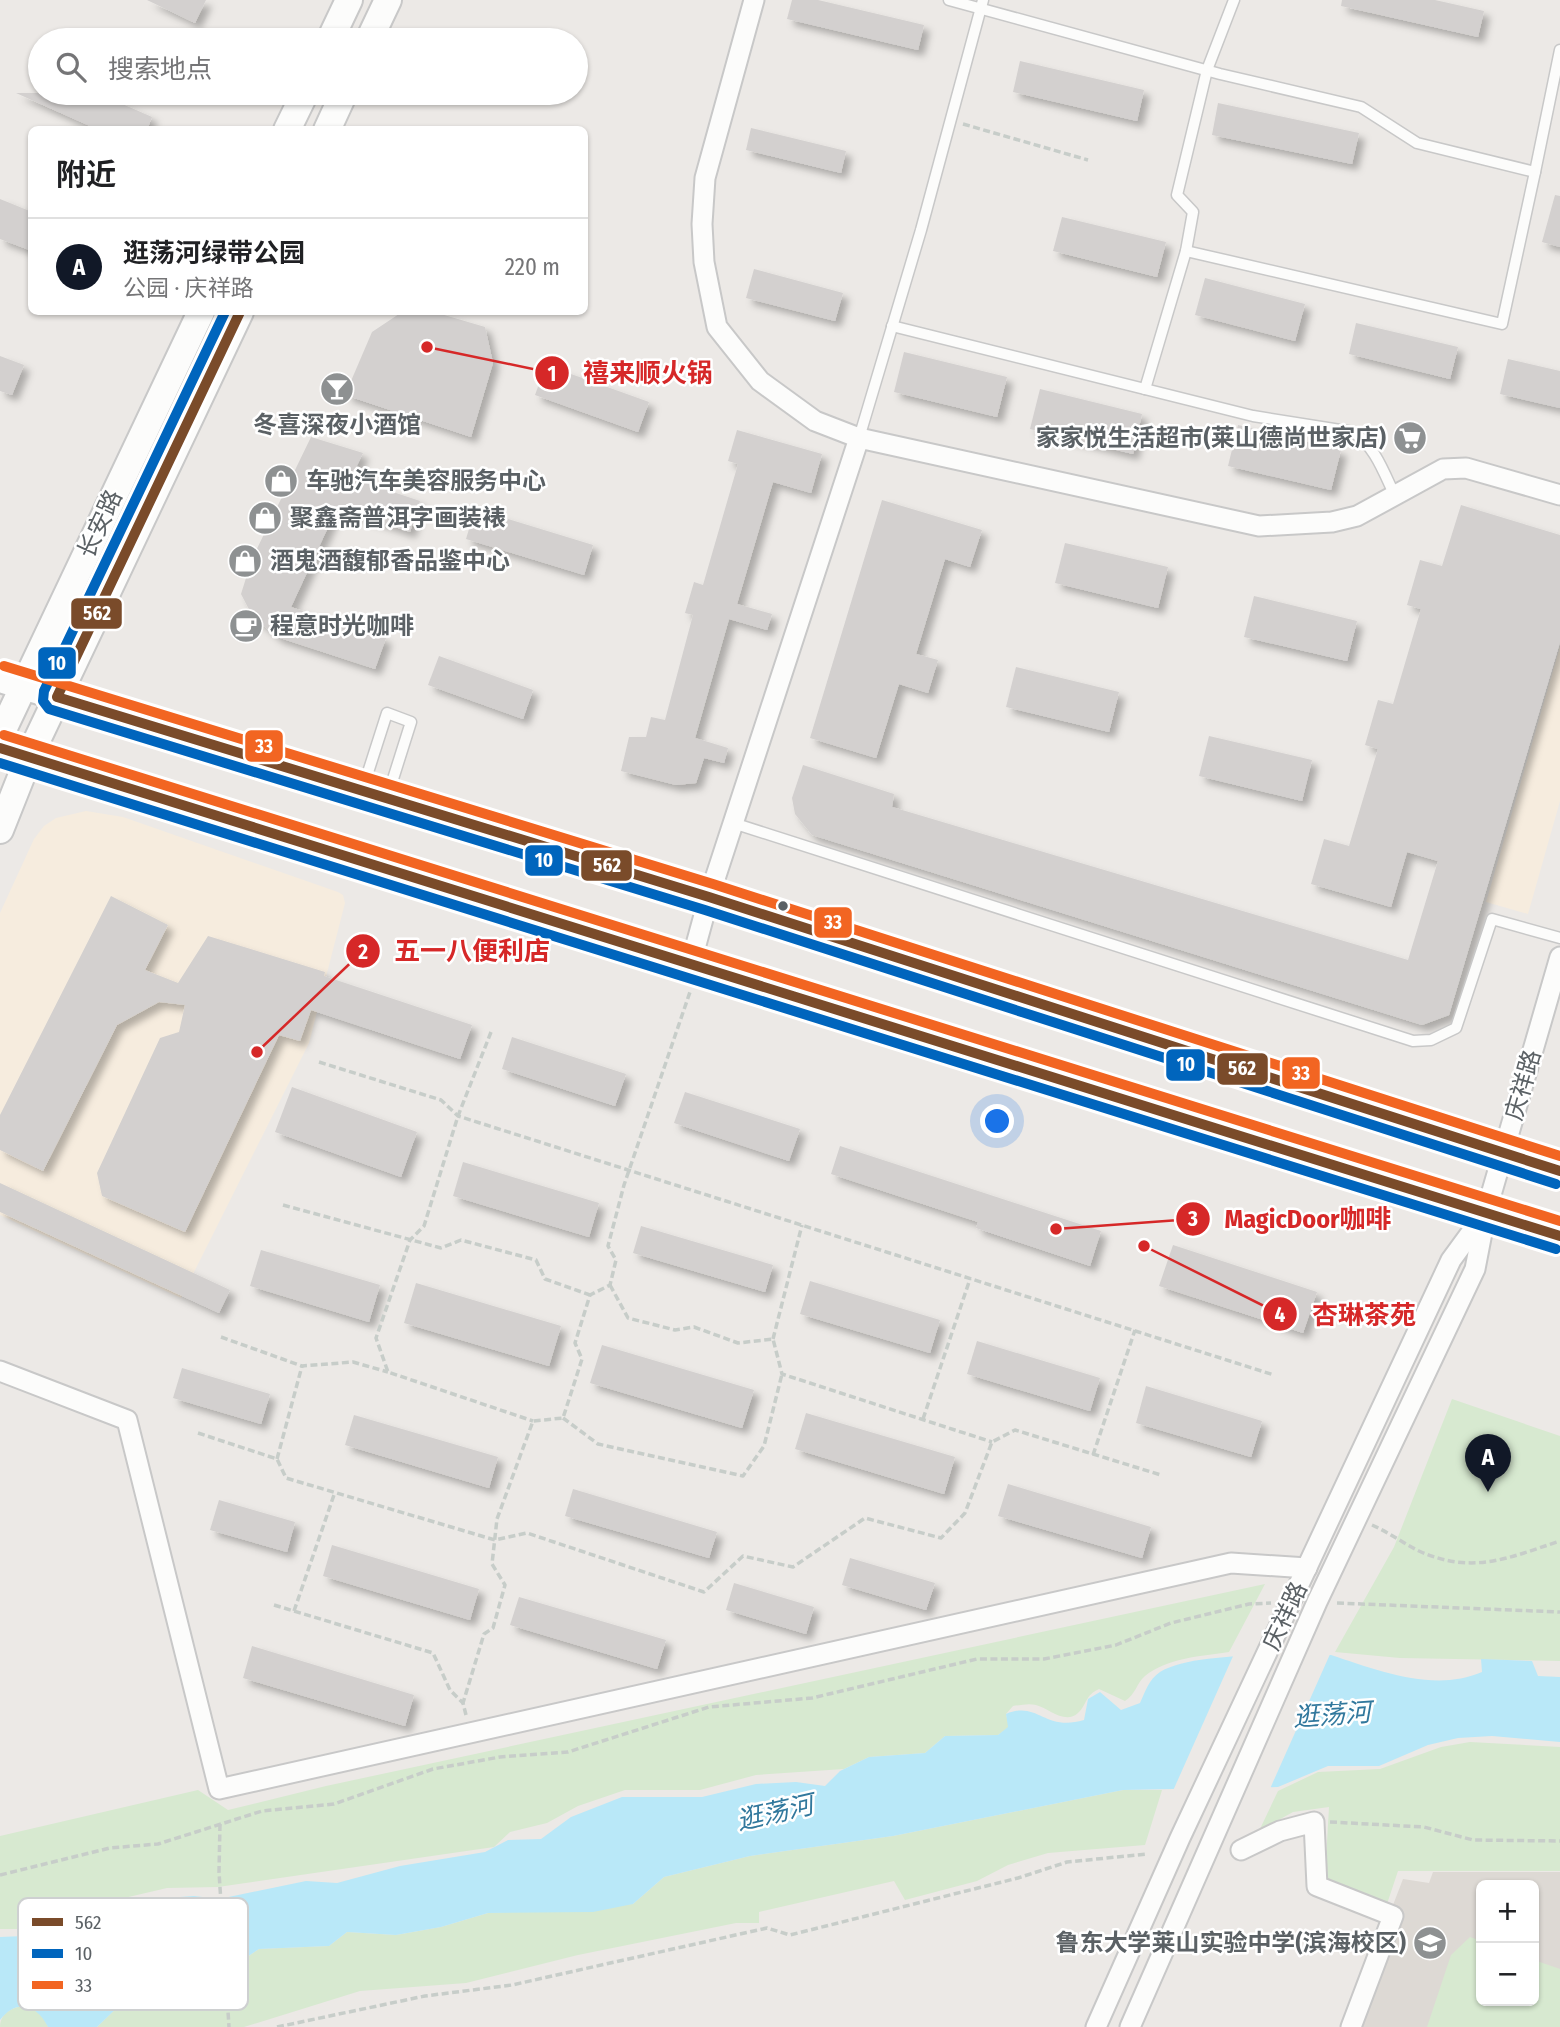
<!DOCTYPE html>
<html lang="zh">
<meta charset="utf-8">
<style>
body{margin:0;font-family:"Fira Sans Condensed","Noto Sans SC",sans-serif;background:#f2f2f2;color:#202124}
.controls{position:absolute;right:21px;bottom:21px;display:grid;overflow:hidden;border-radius:10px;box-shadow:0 2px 5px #0004}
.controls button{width:63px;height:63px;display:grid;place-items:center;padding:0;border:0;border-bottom:2px solid #e0e0e0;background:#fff;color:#202124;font:35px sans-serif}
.you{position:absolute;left:998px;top:1122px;width:24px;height:24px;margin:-18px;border:5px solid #fff;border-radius:50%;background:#1a73e8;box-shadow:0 0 0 10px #1a73e833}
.badge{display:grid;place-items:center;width:46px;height:46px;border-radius:50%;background:#111827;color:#fff;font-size:23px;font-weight:700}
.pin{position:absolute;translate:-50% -58px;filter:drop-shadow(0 2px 4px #0008)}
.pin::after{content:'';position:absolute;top:37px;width:24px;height:21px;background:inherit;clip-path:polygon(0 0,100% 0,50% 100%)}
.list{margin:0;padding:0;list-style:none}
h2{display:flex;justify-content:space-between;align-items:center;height:91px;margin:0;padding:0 28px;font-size:30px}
h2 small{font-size:23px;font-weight:400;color:#757577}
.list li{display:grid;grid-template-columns:46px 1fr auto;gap:21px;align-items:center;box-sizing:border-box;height:98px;padding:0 28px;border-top:2px solid #e0e0e0}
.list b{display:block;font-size:26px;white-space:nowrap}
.list p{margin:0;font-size:23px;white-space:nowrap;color:#757577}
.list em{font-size:23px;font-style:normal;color:#757577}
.icon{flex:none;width:38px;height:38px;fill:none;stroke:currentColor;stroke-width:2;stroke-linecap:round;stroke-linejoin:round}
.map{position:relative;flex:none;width:1560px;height:2027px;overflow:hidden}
.search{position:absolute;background:#fff;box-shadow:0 2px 5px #0004;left:28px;top:28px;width:560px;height:77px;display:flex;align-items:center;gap:18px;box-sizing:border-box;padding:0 24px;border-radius:38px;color:#757577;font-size:26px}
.panel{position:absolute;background:#fff;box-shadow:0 2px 5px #0004;left:28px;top:126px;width:560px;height:189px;border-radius:10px}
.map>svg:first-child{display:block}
.commercial{fill:#f6ecde}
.education{fill:#ddd9d4;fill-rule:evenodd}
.green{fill:#d7e9d0}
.water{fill:#b9e8f8}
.pier{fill:#ece9e6}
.building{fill:#d3d0cf;filter:url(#shadow)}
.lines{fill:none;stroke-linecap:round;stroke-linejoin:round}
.lane-casing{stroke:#c8c8c8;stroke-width:13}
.street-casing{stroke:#c8c8c8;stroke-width:23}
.secondary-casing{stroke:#c8c8c8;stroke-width:30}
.path{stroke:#c7cdc9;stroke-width:3.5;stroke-dasharray:7 3.5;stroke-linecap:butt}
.lane{stroke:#fcfcfb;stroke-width:10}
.street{stroke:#fcfcfb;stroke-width:19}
.secondary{stroke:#fcfcfb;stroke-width:26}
.bus-1-casing{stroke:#fff;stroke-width:16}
.bus-2-casing{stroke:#fff;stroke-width:16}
.bus-3-casing{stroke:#fff;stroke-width:16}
.bus-1{stroke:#7a4b2a;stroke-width:10}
.bus-2{stroke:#0065bd;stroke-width:10}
.bus-3{stroke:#f26522;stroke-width:10}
.bus-dot{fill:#5b6165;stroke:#fff;stroke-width:2.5}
.labels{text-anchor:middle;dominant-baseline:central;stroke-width:5;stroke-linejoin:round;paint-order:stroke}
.poi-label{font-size:24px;font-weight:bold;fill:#5b6165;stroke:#fff;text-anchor:start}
.street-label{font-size:24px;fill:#5b6165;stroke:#fff}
.water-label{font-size:26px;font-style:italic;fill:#31789d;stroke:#fff}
.key{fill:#fff;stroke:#ced0d1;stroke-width:2}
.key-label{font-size:19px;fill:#5b6165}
.leader{fill:none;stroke:#d62828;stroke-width:2.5}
.callout-dot{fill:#d62828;stroke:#fff;stroke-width:2.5}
.mark-label{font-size:21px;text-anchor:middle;font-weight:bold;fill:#fff}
.callout-label{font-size:26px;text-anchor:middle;font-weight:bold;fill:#d62828;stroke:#fff;stroke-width:5;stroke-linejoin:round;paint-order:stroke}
.line-badge{stroke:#fff;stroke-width:2.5}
.badge-label{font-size:19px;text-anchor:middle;font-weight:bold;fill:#fff}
</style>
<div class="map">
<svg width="1560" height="2027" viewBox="0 0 1560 2027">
<defs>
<filter id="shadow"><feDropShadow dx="6" dy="6" stdDeviation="3.5" flood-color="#0004"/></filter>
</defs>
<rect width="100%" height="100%" fill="#ece9e6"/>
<!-- commercial -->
<g class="commercial">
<polygon points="1560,647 1560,801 1528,914 1486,902"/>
<polygon points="86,811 123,817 338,892 343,895 345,903 309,1043 181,1298 0,1215 0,913 34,839 44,826 56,818"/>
</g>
<!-- education -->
<path class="education" d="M1433,1872h127v155h-214l57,-148 26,4zM1481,1885h53v116h-53z"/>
<!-- green -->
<g class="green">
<polygon points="1452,1399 1560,1436 1560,1661 1400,1658 1335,1652 1394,1547"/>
<path d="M1265,1584l-36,68c-27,4 -62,6 -84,24 -9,8 -9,18 -20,25l-26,-12c-14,6 -12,16 -21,24 -13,12 -30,-5 -42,-8 -7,-2 -15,0 -23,1l-7,8 3,13 -11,8 -53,1 -20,17 -56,4 -25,12 -88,6 -56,15h-75l-47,16 -31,17 -37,9 -16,15 -276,40 -51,1 -47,11 -64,30h-56v-93l198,-46 30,20 98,-24z"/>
<polygon points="1470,1742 1560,1747 1560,1871 1398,1871 1387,1904 1342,1890 1325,1877 1329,1807 1293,1812 1259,1831 1278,1791 1318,1772 1380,1769 1441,1747"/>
<polygon points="1123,1790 1162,1790 1145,1845 1048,1853 1008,1865 977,1881 905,1900 894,1881 759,1912 759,1923 736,1923 578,1955 466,1983 360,1991 244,2027 97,2027 124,2001 150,1989 238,1963 259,1949 329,1946 347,1932 396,1935 441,1927 488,1913 633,1904 664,1877 750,1856 893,1836"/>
<polygon points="1470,1937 1481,1941 1481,2001 1534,2001 1534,1960 1560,1969 1560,2027 1427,2027 1451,1955"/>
<path d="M25,2006l17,8 6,13h-48c0,-14 12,-20 25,-21z"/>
</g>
<!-- water -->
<path class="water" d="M1331,1655c46,15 103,38 151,17l-1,-13 51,2 6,15 22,1v65l-68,-6 -34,2 -30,7 -49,21h-51l-50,21 -155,3 -230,46 -143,20 -86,21 -31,27 -40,8 -105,1 -47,14 -45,8 -49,-3 -18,14 -70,3 -21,14 -88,26 -26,12 -27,26h-49c-11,-22 -31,-29 -48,-7v-83l47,-2 24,5 18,-12 11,-13 53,-16 41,-3 25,3 87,-18 31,2 63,-17 85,-14 23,-12 33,-1 30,-22 51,-20h80l54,-13 40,-2 29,4 15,-15 29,-14 56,-4 20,-17 53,-1 10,-8 -2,-13c32,-14 38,18 78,6l4,-21 12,-7 21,18 19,-7c5,-11 9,-24 20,-31 34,-21 129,-16 171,-17z"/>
<!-- pier -->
<polygon class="pier" points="1331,1652 1269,1791 1172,1793 1234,1654"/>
<!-- building -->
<g class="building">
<polygon points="147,0 206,0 195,23"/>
<polygon points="792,0 818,0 924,25 918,50 787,19"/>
<polygon points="1342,0 1435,0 1484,11 1478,37 1341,6"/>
<polygon points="1020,61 1144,90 1137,121 1013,92"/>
<polygon points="16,93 97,93 152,117 147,130 99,130"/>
<polygon points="1218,103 1359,133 1352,164 1212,135"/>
<polygon points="751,128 846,151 841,173 746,150"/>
<polygon points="1555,195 1560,196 1560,247 1542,242"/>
<polygon points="0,199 32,212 32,251 0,239"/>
<polygon points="1062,217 1166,242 1157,277 1053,251"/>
<polygon points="754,269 843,293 835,321 746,298"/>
<polygon points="1205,278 1305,304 1295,341 1195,315"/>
<polygon points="402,312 434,312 485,327 493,363 471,437 345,395 372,332"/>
<polygon points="1356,323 1458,347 1450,379 1349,354"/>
<polygon points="904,352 1007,377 997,417 894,392"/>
<polygon points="0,356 24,365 12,395 0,391"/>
<polygon points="1508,359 1560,371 1560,408 1500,394"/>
<polygon points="546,365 649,402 638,432 535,395"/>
<polygon points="1040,389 1142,414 1133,454 1030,429"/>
<polygon points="1238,425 1341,450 1331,490 1228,466"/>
<polygon points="737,430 822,454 811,493 773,482 737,604 772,614 767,630 729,619 695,738 728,748 724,763 704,758 696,783 676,785 621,771 629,737 646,737 651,717 665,720 693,615 685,613 694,582 703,585 738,464 728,461"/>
<polygon points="311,437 363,453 351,478 420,501 410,532 337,508 291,607 386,638 375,669 277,637 253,617 241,594 252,559"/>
<polygon points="882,500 982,530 970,567 945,559 916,654 938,660 928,693 899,684 876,758 810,738"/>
<polygon points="1461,505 1560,535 1560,642 1449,1015 1422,1025 812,835 795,814 792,798 803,765 894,794 892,807 1408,960 1438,861 1407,852 1391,907 1311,884 1324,839 1349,846 1378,749 1365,745 1378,700 1393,704 1421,609 1407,605 1420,560 1442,566"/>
<polygon points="475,509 593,545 584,575 466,539"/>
<polygon points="1065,543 1168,567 1158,608 1055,583"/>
<polygon points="1254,596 1357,621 1347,661 1244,637"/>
<polygon points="439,656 533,690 523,719 428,685"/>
<polygon points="1016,667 1119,692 1109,732 1006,707"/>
<polygon points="1209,736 1312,760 1302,801 1199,776"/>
<polygon points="111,896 168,925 145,970 178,983 208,936 325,972 324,976 472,1025 460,1059 311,1010 300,1041 279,1035 185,1232 102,1196 97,1173 160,1038 179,1032 185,1005 159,1002 117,1025 43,1171 0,1150 0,1115"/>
<polygon points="512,1037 626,1074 615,1106 502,1069"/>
<polygon points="292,1087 417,1132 401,1177 275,1132"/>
<polygon points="685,1092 800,1129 789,1161 674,1123"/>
<polygon points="840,1146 1101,1231 1090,1266 976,1228 978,1222 831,1174"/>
<polygon points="463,1162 599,1203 589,1237 453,1196"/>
<polygon points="0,1183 230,1290 219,1313 0,1212"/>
<polygon points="641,1226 773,1265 765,1292 633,1253"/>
<polygon points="1173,1245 1317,1292 1303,1333 1159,1286"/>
<polygon points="261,1250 380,1285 369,1322 250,1286"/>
<polygon points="810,1281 940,1320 930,1353 800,1314"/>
<polygon points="416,1283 561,1326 549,1366 404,1323"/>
<polygon points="977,1341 1100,1378 1090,1411 967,1374"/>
<polygon points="602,1345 754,1390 742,1428 590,1383"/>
<polygon points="182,1368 270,1394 261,1424 173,1398"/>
<polygon points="1146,1386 1262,1421 1251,1457 1136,1423"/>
<polygon points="806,1413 955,1457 944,1494 795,1449"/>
<polygon points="354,1415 498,1457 489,1488 345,1445"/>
<polygon points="1008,1484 1151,1527 1142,1558 998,1516"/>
<polygon points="573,1489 717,1532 709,1558 565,1516"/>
<polygon points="219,1500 295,1522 287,1552 210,1530"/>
<polygon points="332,1545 479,1589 470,1620 323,1576"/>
<polygon points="850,1558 935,1583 926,1610 842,1585"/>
<polygon points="734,1583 814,1607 806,1634 726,1610"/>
<polygon points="519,1597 666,1640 657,1669 510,1625"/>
<polygon points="252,1646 414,1695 405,1726 243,1678"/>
</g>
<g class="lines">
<!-- lane casing -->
<g class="lane-casing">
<g id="lane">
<polyline points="949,0 1220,74 1361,107 1417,143 1535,172 1560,50"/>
<polyline points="1186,251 1502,324 1535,172"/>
<path d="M892,326l361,90 100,16c22,14 31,41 42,64"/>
<polyline points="1145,389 1186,251 1193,212 1177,195 1207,70 1234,0"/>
<polyline points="859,438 921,230 983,0"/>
<polyline points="363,788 387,713 411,722 387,798"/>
<polyline points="733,823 1413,1041 1431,1040 1456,1028 1492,919 1560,938"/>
</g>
</g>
<!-- street casing -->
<g class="street-casing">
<g id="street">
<polyline points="754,0 705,178 702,224 704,262 717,327 760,381 815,421 859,438"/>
<polyline points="691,963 709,897 859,438 1259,526 1332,522 1357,516 1443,469 1466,468 1560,495"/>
<polyline points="0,1371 127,1420 219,1789 1231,1563 1307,1568"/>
<polyline points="1241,1850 1280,1831 1314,1822 1317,1886 1393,1916 1351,2027"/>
<polyline points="1096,2027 1180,1838 1451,1260 1481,1219"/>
<polyline points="1130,2027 1317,1602 1475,1269 1486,1212 1560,957"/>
</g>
</g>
<!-- secondary casing -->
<g class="secondary-casing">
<g id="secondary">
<polyline points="330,40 349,0"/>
<polyline points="369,40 388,0"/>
<polyline points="287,130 305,93"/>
<polyline points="327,130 344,93"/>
<polyline points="0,679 709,897 1560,1171"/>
<polyline points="0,736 201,312"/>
<polyline points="0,748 1560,1236"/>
<polyline points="0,830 29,757 240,312"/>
</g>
</g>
<!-- path -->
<g class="path">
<polyline points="963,124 1088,160"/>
<polyline points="491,1032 458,1116 424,1226 410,1240 376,1338 388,1372 533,1421"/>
<polyline points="319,1062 441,1100 458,1116 1274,1375"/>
<polyline points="283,1205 441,1248 461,1240 536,1260 545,1279 590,1295"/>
<polyline points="610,1285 628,1318 675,1330 694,1327 738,1343 773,1339 782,1374 992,1442"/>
<polyline points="221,1337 302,1366 353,1362 388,1372"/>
<polyline points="773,1339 802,1225"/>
<polyline points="563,1418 598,1444 743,1476 764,1446 782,1374"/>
<polyline points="923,1419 970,1279"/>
<polyline points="198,1433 277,1459 286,1478 495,1540 527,1533 704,1592 743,1556 793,1567 865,1518 941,1538 965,1513 992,1442 1015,1430 1161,1475"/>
<polyline points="1093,1455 1135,1330"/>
<polyline points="277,1459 302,1366"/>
<path d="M1372,1525c16,7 31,18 47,26 54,24 89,7 141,-10"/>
<polyline points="1337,1603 1560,1612"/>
<polyline points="274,1605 433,1653 450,1690 463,1703"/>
<polyline points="294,1611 335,1492"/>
<polyline points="466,1715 463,1703 484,1634 493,1628 505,1585 492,1564 497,1519 533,1421 563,1418 582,1359 575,1343 590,1295 610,1285 616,1260 608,1246 624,1185 690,992"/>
<polyline points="1330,1822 1424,1827 1473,1840 1560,1841"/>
<polyline points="220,1824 219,1872 229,2027"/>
<polyline points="0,1875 110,1848 158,1844 262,1811 334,1804 433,1769 500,1757 568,1752 709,1707 812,1698 977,1659 1044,1659 1116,1645 1171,1623 1249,1604 1271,1603"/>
<polyline points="277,2027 425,1996 512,1985 767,1928 790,1935 1018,1878 1067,1862 1147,1854"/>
</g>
<!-- lane -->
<use href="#lane" class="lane"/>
<!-- street -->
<use href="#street" class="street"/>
<!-- secondary -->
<use href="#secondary" class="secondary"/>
<!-- bus-1 casing -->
<g class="bus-1-casing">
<g id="bus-1">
<polyline points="240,312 57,697 709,897 1560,1171"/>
<polyline points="0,748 1560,1236"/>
</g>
</g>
<!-- bus-2 casing -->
<g class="bus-2-casing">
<g id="bus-2">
<polyline points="225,312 44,691 43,701 49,709 705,910 1556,1184"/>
<polyline points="0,763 1556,1249"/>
</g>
</g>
<!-- bus-3 casing -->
<g class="bus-3-casing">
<g id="bus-3">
<polyline points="4,666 713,884 1560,1156"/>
<polyline points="4,735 1560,1221"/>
</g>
</g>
<!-- bus-1 -->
<use href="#bus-1" class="bus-1"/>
<!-- bus-2 -->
<use href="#bus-2" class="bus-2"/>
<!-- bus-3 -->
<use href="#bus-3" class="bus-3"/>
</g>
<!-- icons -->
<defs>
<g id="bar-disc" transform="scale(1.75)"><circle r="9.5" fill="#8e9192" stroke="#fff"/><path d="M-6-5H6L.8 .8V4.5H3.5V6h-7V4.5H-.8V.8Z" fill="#fff"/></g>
<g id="supermarket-disc" transform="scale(1.75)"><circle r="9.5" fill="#8e9192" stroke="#fff"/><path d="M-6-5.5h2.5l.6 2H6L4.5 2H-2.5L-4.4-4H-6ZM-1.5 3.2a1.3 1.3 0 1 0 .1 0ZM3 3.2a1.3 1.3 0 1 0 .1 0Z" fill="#fff"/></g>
<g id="shop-disc" transform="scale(1.75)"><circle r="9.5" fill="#8e9192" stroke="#fff"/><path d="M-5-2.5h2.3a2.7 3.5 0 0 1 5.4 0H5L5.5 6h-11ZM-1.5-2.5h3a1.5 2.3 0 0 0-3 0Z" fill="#fff"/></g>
<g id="cafe-disc" transform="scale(1.75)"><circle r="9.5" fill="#8e9192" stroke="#fff"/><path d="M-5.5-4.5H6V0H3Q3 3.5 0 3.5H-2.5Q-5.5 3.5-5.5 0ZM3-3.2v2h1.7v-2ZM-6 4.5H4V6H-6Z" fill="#fff"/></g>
<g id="school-disc" transform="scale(1.75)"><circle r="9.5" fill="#8e9192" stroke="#fff"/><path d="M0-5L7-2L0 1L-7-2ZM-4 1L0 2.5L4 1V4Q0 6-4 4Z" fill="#fff"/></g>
</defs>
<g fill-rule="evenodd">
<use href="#bar-disc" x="337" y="389"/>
<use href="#supermarket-disc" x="1410" y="438"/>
<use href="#shop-disc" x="281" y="481"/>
<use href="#shop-disc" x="265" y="518"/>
<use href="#shop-disc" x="245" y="561"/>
<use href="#cafe-disc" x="246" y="626"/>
<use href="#school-disc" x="1430" y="1943"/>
</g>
<!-- markers -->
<circle class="bus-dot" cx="783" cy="906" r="6"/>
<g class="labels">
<!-- poi labels -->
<g class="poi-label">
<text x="337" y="425" text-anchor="middle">冬喜深夜小酒馆</text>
<text x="1386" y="438" text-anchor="end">家家悦生活超市(莱山德尚世家店)</text>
<text x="306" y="481">车驰汽车美容服务中心</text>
<text x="290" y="518">聚鑫斋普洱字画装裱</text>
<text x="270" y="561">酒鬼酒馥郁香品鉴中心</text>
<text x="270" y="626">程意时光咖啡</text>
<text x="1406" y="1943" text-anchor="end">鲁东大学莱山实验中学(滨海校区)</text>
</g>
<!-- street labels -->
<g class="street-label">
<text transform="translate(100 524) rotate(-65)">长安路</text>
<text transform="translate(1523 1085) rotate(-74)">庆祥路</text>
<text transform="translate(1285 1616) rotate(-65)">庆祥路</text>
</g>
<!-- water labels -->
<g class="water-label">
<text transform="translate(1332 1715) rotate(-4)">逛荡河</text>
<text transform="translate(775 1813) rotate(-13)">逛荡河</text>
</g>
</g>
<!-- legend -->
<rect x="18" y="1898" width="230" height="112" rx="10" class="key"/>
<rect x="32" y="1918" width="31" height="8" fill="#7a4b2a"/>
<rect x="32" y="1949" width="31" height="9" fill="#0065bd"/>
<rect x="32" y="1981" width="31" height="8" fill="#f26522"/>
<g class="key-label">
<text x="75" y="1929">562</text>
<text x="75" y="1960">10</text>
<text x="75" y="1992">33</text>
</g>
<!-- callouts -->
<path class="leader" d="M427 347L552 373M257 1052L363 951M1056 1229L1193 1219M1144 1246L1280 1314"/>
<g class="callout-dot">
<circle cx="427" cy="347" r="7"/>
<circle cx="257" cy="1052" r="7"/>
<circle cx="1056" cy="1229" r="7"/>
<circle cx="1144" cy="1246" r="7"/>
<circle cx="552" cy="373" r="18"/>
<circle cx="363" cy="951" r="18"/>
<circle cx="1193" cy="1219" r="18"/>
<circle cx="1280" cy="1314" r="18"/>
</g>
<g class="mark-label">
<text x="552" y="381">1</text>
<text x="363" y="959">2</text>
<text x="1193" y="1226">3</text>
<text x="1280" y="1322">4</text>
</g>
<g class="callout-label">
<text x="648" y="382">禧来顺火锅</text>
<text x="472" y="960">五一八便利店</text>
<text x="1308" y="1228">MagicDoor咖啡</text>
<text x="1364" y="1324">杏琳茶苑</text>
</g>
<g class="line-badge">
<rect x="70" y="597" width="53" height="33" rx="7" fill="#7a4b2a"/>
<rect x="37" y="646" width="40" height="34" rx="7" fill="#0065bd"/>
<rect x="244" y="729" width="40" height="34" rx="7" fill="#f26522"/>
<rect x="524" y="844" width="40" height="33" rx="7" fill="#0065bd"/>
<rect x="580" y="849" width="53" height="33" rx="7" fill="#7a4b2a"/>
<rect x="813" y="906" width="40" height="33" rx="7" fill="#f26522"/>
<rect x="1165" y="1048" width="41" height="34" rx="7" fill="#0065bd"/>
<rect x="1216" y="1052" width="53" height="34" rx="7" fill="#7a4b2a"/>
<rect x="1281" y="1056" width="40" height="34" rx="7" fill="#f26522"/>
</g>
<g class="badge-label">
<text x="97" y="620">562</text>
<text x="57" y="670">10</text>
<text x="264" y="753">33</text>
<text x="544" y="867">10</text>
<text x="607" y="872">562</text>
<text x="833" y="929">33</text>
<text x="1186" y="1071">10</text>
<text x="1242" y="1075">562</text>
<text x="1301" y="1080">33</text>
</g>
</svg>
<div class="controls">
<button>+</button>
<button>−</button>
</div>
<div class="you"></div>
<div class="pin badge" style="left:1488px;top:1492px">A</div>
<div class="search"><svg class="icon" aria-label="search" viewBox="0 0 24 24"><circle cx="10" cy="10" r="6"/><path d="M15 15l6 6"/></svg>搜索地点</div>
<section class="panel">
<h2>附近<small></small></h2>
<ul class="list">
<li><span class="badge">A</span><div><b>逛荡河绿带公园</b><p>公园 · 庆祥路</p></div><em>220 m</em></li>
</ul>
</section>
</div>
